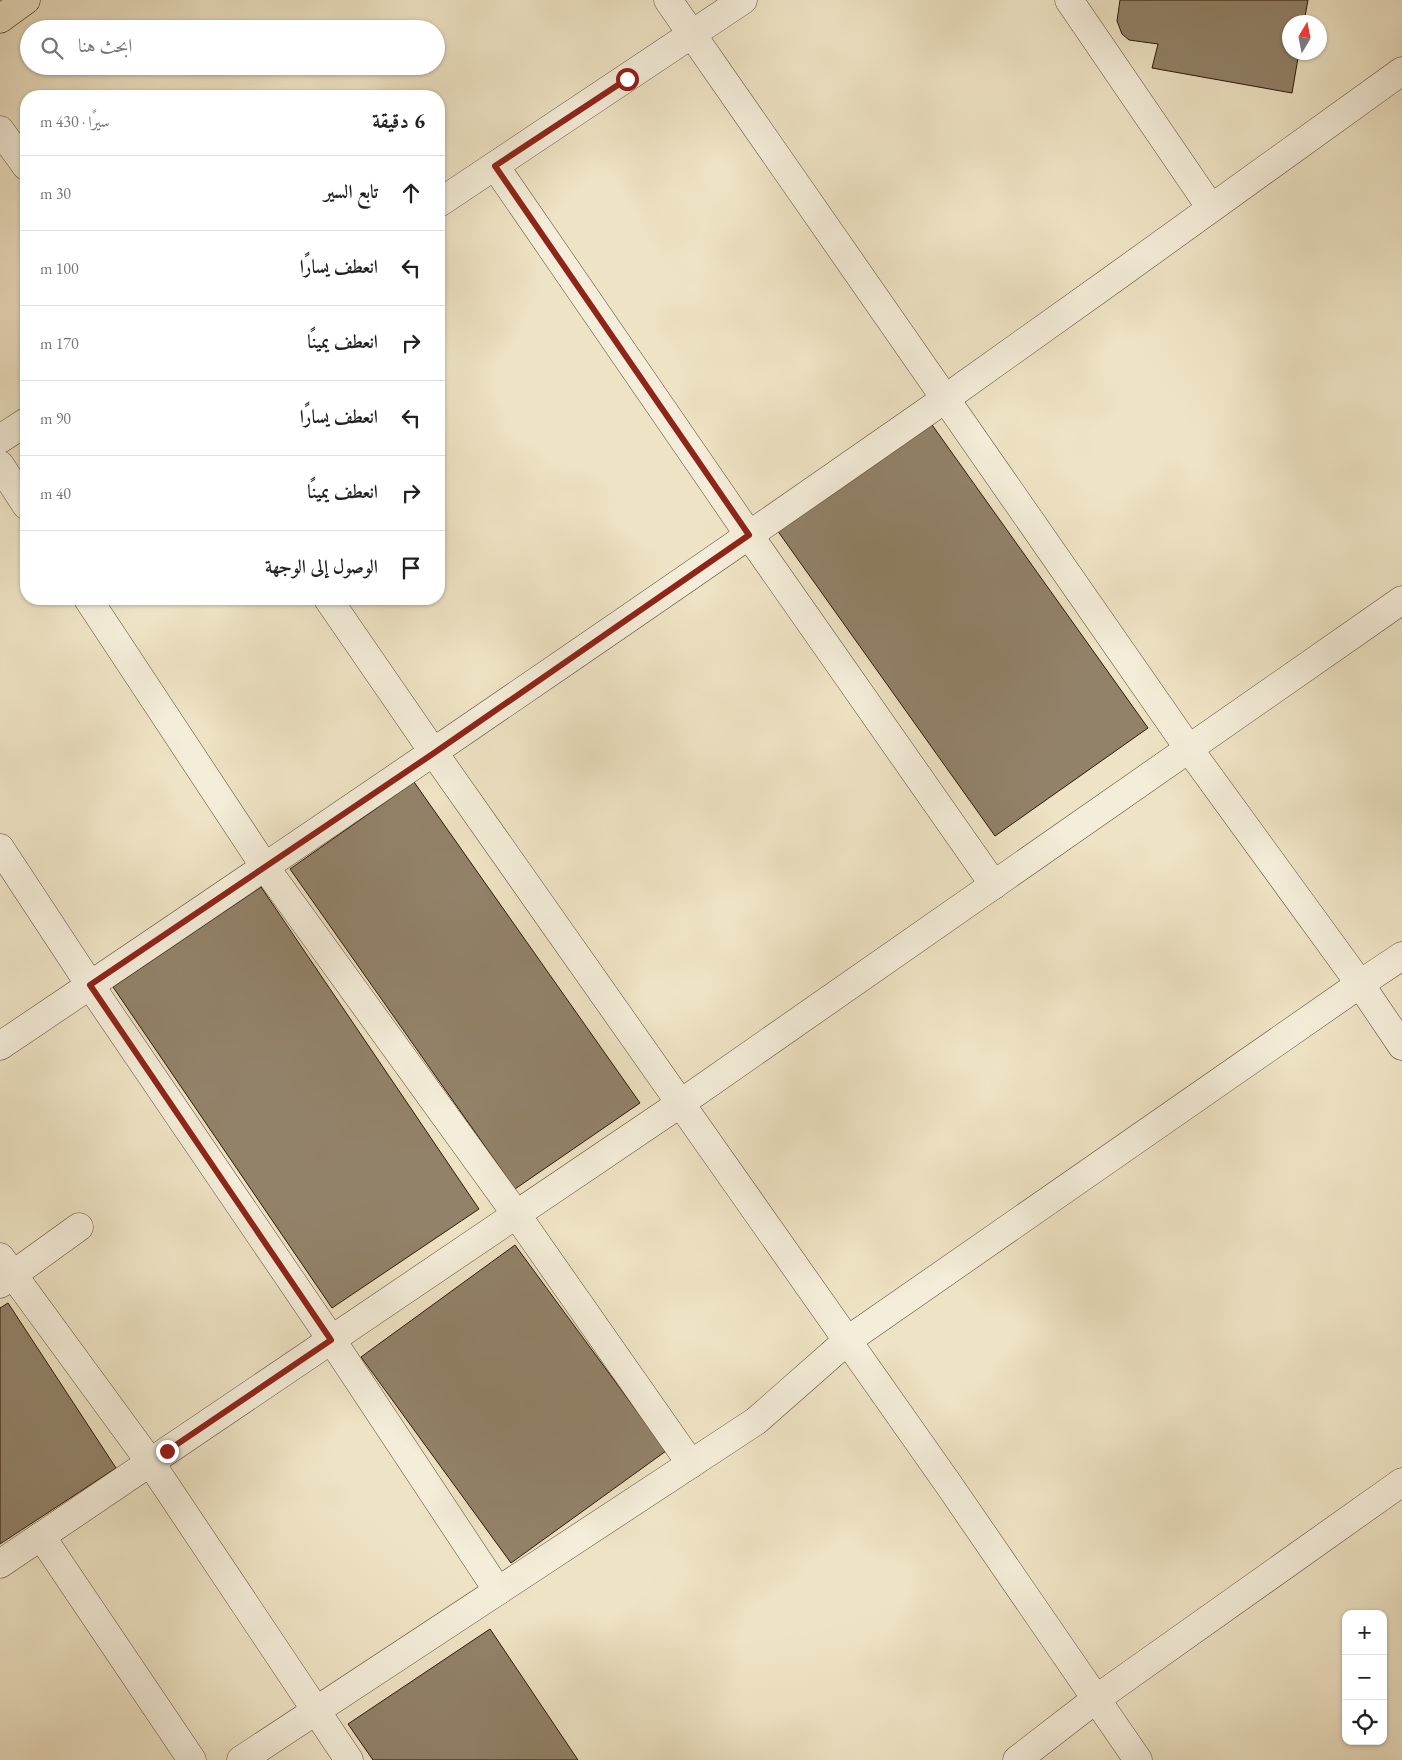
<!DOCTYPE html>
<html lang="ar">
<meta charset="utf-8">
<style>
body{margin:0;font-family:"EB Garamond",Amiri,serif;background:#f6f6f6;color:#222;direction:rtl}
.controls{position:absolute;right:15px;bottom:15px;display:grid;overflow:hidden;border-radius:10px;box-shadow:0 1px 4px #0004}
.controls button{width:45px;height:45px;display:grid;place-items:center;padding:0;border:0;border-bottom:1px solid #e0e0e0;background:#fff;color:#222;font:25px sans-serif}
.compass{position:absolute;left:1282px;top:15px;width:45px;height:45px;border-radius:50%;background:#fff;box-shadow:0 1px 4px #0004;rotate:10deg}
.stop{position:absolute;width:15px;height:15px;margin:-11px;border:4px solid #8f2418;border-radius:50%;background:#fff}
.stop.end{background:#8f2418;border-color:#fff;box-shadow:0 1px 5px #0008}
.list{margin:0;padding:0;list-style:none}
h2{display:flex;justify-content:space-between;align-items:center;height:65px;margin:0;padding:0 20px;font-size:21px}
h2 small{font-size:16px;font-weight:400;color:#767676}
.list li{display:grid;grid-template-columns:32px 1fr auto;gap:15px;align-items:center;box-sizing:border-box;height:75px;padding:0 20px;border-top:1px solid #e0e0e0}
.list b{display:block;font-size:19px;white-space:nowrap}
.list em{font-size:16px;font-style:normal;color:#767676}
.icon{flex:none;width:28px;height:28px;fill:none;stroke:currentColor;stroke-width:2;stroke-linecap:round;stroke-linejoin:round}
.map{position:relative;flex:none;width:1402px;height:1760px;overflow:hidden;direction:ltr}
.search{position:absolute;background:#fff;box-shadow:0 1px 4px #0004;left:20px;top:20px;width:425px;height:55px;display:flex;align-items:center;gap:12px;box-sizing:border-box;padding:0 18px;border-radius:28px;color:#767676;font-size:19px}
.panel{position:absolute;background:#fff;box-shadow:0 1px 4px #0004;left:20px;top:90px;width:425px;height:515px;border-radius:20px;direction:rtl}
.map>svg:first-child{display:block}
.building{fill:#928269;stroke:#2e1907}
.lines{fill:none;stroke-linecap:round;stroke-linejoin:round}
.street-casing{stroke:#5e4c36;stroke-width:29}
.primary-casing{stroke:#2e1907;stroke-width:29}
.street{stroke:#f4edd9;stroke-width:28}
.primary{stroke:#eee3c4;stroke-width:28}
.route{stroke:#8f2418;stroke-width:6}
</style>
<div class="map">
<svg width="1402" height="1760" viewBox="0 0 1402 1760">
<rect width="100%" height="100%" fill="#eee3c4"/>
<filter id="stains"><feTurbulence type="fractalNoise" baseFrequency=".004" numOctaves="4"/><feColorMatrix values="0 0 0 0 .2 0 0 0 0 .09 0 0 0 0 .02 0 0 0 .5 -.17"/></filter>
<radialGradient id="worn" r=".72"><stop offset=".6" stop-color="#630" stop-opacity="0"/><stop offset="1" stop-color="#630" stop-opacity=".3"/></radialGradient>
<!-- building -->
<g class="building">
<polygon points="1120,0 1308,0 1304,22 1290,22 1290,52 1299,52 1292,93 1152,68 1158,44 1129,40 1122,34 1117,21"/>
<polygon points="930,422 1148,728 995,836 777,530"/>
<polygon points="414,782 640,1103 515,1189 290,869"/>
<polygon points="261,887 479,1209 332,1308 113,987"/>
<polygon points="515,1245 666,1451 511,1563 361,1357"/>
<polygon points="8,1303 116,1468 0,1544 0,1308"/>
<polygon points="490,1629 578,1760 373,1760 348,1724"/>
</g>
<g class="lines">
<!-- street casing -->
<g class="street-casing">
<g id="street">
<polyline points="668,0 1189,749 1360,984 1402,956"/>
<polyline points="1069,0 1211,208"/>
<polyline points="0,130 26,166"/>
<polyline points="495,166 749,535 994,885"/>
<polyline points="439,203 743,0"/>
<polyline points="0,439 26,422"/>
<polyline points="0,465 26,505"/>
<polyline points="88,599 265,867 516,1214 691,1464"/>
<polyline points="328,599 434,753 949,1485 1138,1760"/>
<polyline points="0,848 90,985 331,1339 498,1591"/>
<path d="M0,1046c316,-213 630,-427 942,-645 154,-109 307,-220 460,-330"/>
<polyline points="0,1257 150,1462 349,1760"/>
<polyline points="0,1284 79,1227"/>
<polyline points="41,1536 192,1760"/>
<polyline points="0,1564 681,1103 1402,600"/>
<polyline points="241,1760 756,1421 848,1340 1360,984 1402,1046"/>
<polyline points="1017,1760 1096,1699 1402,1482"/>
</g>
</g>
<!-- primary casing -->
<g class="primary-casing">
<polyline id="primary" points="0,19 26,0"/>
</g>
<!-- street -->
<use href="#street" class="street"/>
<!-- primary -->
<use href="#primary" class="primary"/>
</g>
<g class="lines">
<!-- route -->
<polyline class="route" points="167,1451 331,1340 90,985 434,753 749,535 495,166 627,79"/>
</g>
<rect width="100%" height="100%" filter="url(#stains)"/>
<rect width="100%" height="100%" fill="url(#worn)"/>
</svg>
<div class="controls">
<button>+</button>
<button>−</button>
<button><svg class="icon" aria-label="locate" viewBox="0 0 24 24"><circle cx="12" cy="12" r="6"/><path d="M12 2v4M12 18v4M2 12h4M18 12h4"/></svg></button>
</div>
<svg class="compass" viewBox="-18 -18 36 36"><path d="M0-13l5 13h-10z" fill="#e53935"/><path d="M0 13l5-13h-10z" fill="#767676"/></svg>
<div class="stop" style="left:627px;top:79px"></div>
<div class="stop end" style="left:167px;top:1451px"></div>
<div class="search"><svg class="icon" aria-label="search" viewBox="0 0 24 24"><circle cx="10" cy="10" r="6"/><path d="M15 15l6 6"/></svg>ابحث هنا</div>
<section class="panel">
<h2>6 دقيقة<small>سيرًا · 430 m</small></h2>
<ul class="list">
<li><svg class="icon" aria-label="ahead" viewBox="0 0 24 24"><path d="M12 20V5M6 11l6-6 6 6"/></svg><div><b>تابع السير</b></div><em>30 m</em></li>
<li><svg class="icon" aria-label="left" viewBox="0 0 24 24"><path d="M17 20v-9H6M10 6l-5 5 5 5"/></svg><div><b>انعطف يسارًا</b></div><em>100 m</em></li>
<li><svg class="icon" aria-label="right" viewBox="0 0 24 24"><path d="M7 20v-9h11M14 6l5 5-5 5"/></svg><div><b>انعطف يمينًا</b></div><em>170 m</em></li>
<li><svg class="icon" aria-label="left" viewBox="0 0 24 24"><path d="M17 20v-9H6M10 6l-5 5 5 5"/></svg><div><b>انعطف يسارًا</b></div><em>90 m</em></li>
<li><svg class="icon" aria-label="right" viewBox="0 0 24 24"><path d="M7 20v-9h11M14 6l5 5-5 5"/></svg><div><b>انعطف يمينًا</b></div><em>40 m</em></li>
<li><svg class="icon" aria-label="arrive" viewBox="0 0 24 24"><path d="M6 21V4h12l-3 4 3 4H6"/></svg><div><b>الوصول إلى الوجهة</b></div></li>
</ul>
</section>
</div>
